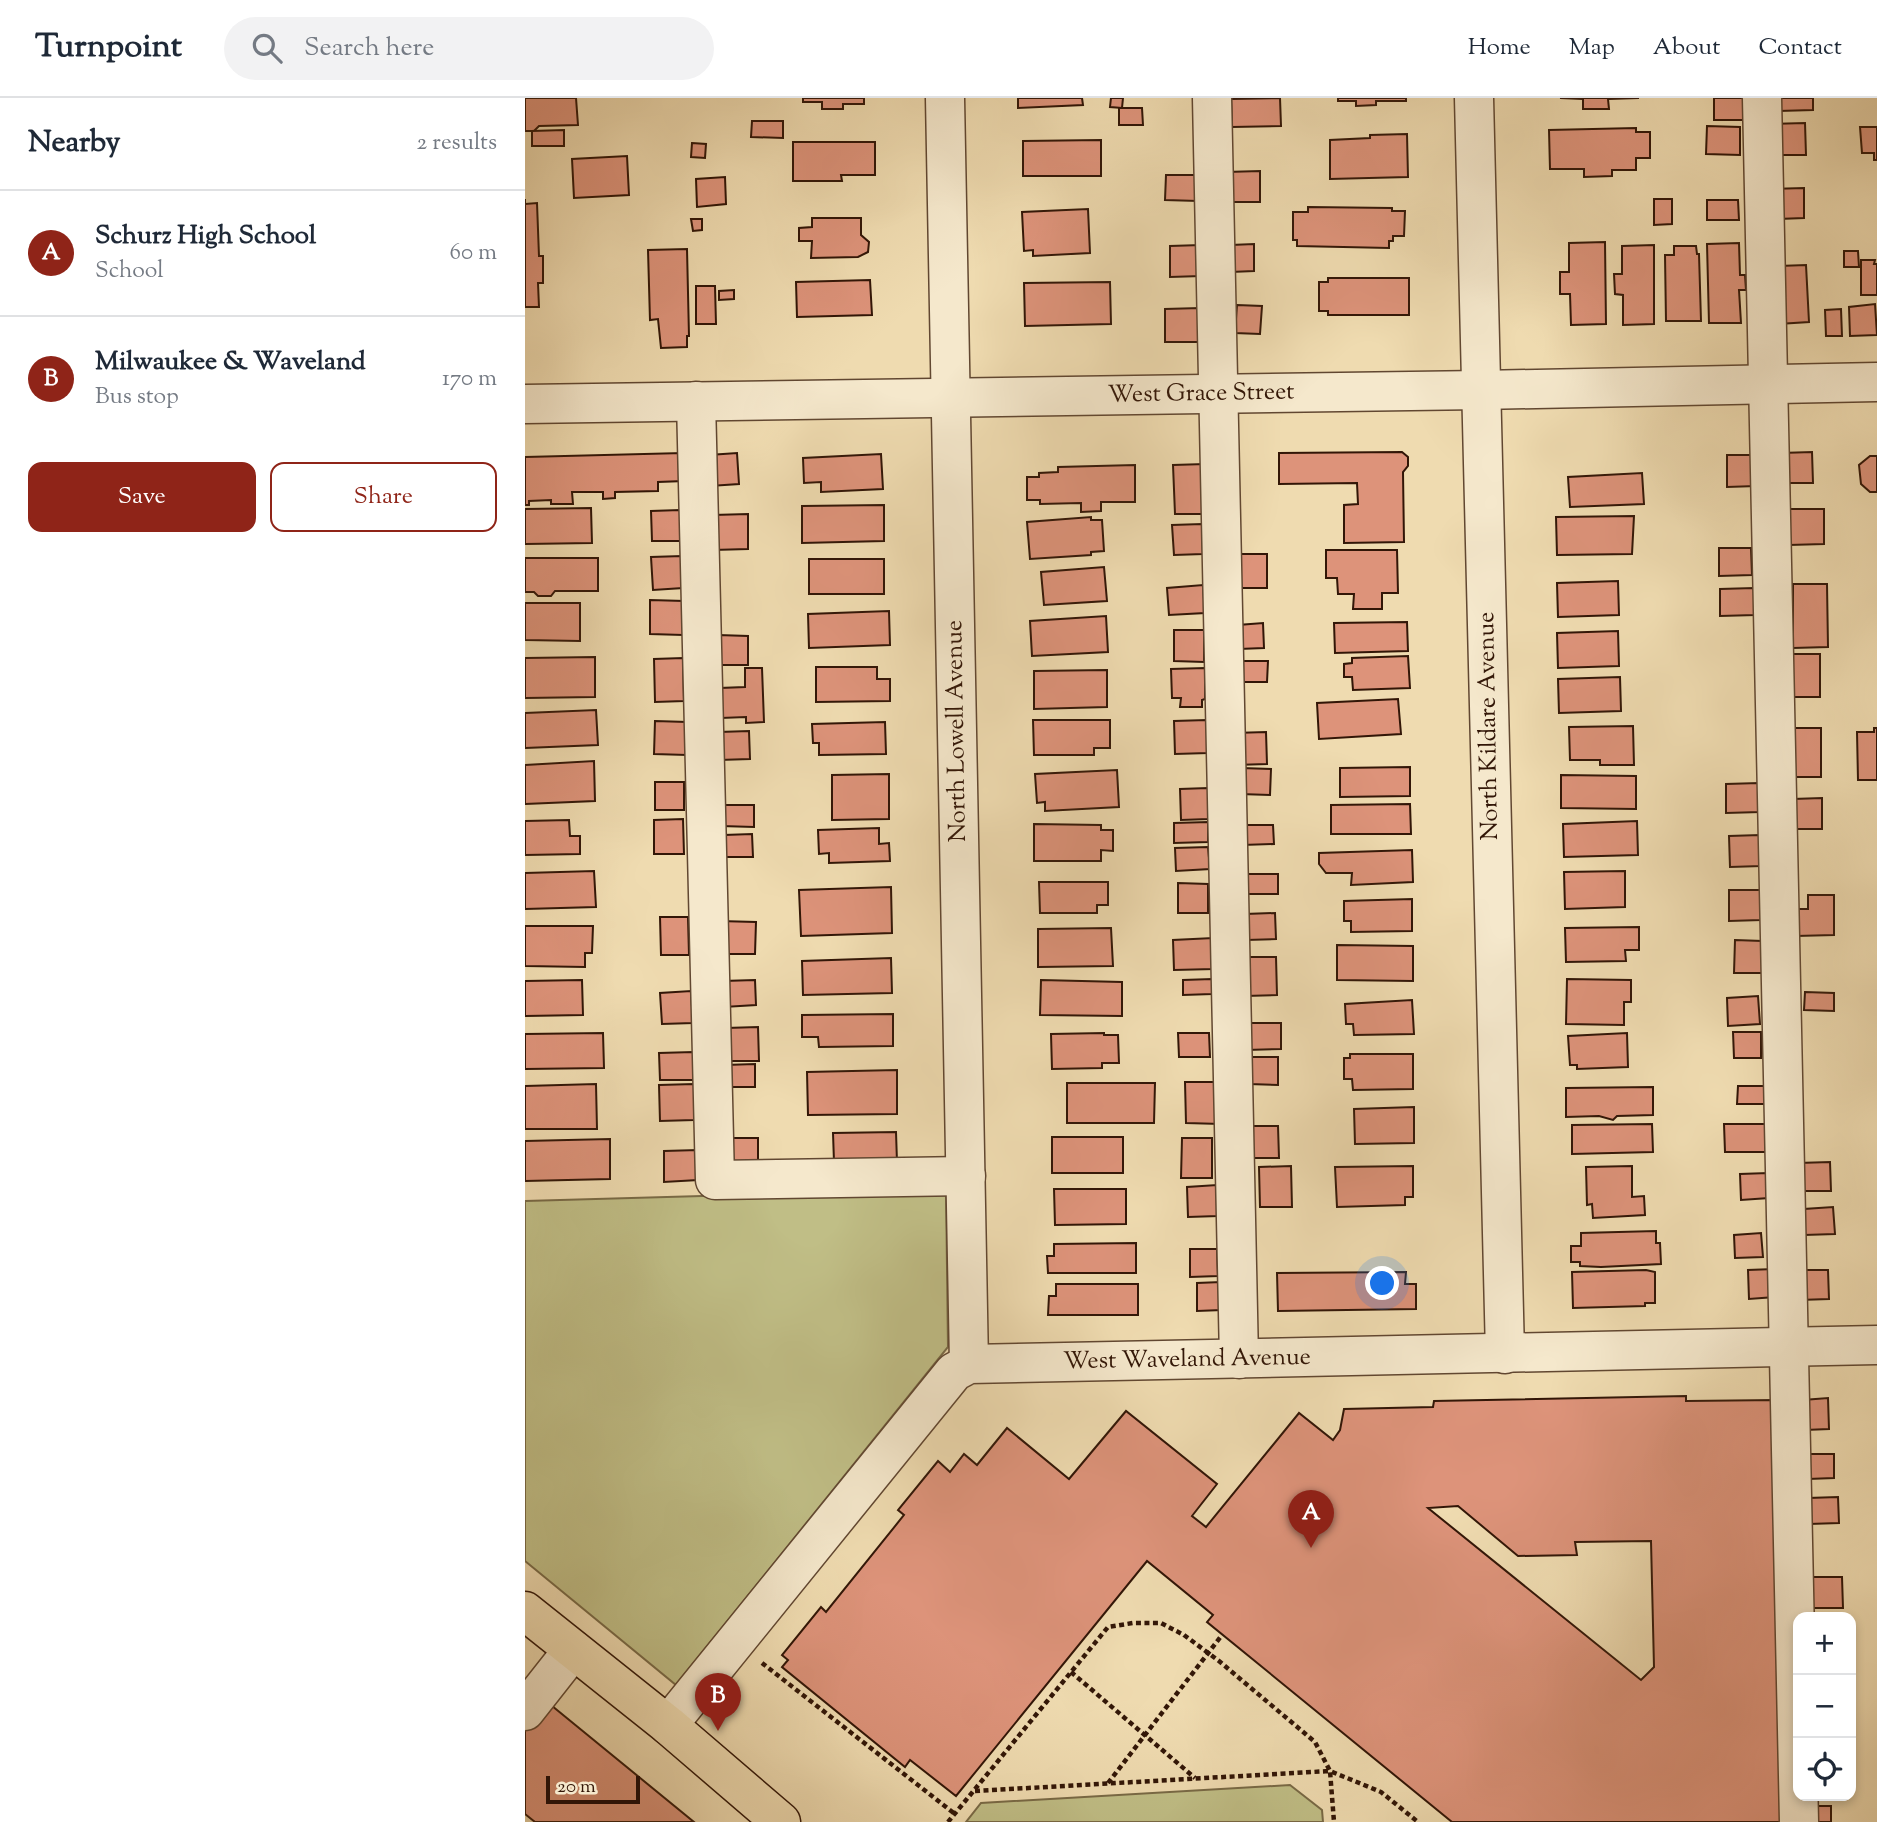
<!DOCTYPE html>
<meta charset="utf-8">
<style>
body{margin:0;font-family:"Sorts Mill Goudy",serif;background:#f2f2f3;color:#1f2937}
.controls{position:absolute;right:21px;bottom:21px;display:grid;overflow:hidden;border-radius:14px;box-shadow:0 4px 10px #0003}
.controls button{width:63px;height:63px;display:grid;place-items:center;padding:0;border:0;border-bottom:2px solid #e0e1e3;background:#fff;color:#1f2937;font:35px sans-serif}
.scale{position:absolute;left:21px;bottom:18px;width:94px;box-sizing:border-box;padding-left:7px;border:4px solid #321607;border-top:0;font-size:19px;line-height:24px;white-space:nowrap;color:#321607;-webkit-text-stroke:5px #f5e8cc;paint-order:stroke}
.you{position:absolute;left:858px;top:1186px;width:24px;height:24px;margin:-18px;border:5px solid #fff;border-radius:50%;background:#1a73e8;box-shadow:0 0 0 10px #1a73e833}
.badge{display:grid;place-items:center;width:46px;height:46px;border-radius:50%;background:#8f2418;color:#fff;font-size:23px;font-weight:700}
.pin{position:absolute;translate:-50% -58px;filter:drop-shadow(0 2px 4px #0008)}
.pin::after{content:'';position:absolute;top:37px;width:24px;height:21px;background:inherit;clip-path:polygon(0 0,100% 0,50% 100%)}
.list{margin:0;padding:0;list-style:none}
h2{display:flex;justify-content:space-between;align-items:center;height:91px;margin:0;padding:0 28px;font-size:30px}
h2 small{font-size:23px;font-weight:400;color:#747a83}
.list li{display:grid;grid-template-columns:46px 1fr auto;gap:21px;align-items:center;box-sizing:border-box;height:126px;padding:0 28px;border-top:2px solid #e0e1e3}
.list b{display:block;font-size:26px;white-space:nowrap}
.list p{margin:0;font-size:23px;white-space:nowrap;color:#747a83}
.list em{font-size:23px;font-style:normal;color:#747a83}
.actions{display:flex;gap:14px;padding:21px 28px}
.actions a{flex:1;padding:16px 0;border:2px solid #8f2418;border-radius:14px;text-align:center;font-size:24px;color:#8f2418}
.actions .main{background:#8f2418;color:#fff}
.icon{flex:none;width:38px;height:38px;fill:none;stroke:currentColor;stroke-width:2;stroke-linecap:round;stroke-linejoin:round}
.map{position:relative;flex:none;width:1352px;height:1724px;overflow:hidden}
header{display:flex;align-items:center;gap:42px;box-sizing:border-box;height:98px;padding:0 35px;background:#fff;border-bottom:2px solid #e0e1e3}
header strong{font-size:33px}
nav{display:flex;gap:38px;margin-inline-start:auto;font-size:24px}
.search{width:490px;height:63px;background:#f2f2f3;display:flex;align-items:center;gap:18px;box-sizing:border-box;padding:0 24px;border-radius:38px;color:#747a83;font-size:26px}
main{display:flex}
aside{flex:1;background:#fff}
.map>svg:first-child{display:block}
.green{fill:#c0be86;stroke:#796a46;stroke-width:2}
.building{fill:#dd937a;stroke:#321607;stroke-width:2;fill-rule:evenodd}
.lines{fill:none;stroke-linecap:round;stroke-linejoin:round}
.minor-casing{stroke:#614731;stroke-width:41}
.major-casing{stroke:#321607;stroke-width:41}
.path{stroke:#321607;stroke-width:4.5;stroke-dasharray:5 3.5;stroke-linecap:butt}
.minor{stroke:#f5e8cc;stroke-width:38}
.major{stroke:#efdbb0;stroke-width:38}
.labels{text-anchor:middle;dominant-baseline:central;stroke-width:5;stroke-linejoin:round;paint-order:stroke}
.street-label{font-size:24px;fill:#321607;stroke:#f5e8cc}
</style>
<header>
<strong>Turnpoint</strong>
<div class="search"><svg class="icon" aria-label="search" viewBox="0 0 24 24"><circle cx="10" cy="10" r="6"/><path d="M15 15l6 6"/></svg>Search here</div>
<nav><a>Home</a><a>Map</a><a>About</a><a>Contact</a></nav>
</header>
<main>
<aside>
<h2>Nearby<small>2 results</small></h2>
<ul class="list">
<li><span class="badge">A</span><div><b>Schurz High School</b><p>School</p></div><em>60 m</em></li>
<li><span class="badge">B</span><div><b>Milwaukee &amp; Waveland</b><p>Bus stop</p></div><em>170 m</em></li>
</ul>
<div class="actions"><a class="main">Save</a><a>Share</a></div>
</aside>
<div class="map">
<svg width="1352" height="1724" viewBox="0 0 1352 1724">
<rect width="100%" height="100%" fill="#efdbb0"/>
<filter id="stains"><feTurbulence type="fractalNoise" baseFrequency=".00286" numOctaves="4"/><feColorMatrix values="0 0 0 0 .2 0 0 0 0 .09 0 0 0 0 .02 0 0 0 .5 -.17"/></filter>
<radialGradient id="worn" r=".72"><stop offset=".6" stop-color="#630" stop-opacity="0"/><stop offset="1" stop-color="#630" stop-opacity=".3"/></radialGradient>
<!-- green -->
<g class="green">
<polygon points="421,1091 423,1249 151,1587 0,1463 0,1103"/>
<polygon points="765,1687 797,1712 798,1724 441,1724 456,1705"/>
</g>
<!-- building -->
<g class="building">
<polygon points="0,0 51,0 53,27 14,28 9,33 0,33"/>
<polygon points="278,0 339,0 339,6 318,6 318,11 297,11 297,4 278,4"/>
<polygon points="493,0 557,0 558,7 493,10"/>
<polygon points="586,0 598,0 597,10 585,9"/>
<polygon points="755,0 756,28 707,29 706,1"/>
<polygon points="813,0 881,0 881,3 851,3 851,7 831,8 831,3 813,3"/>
<polygon points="1035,0 1114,0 1083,1 1084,11 1058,11 1058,1"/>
<rect x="1189" y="0" width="29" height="22"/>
<polygon points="1249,0 1288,0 1288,12 1249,13"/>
<polygon points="594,10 617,10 618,27 594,27"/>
<polygon points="227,23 258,23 258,40 226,39"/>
<polygon points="1280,25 1281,57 1250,57 1249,26"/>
<polygon points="1182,28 1215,29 1215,57 1181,56"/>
<polygon points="1335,29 1352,29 1352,62 1349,62 1349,55 1337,55"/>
<polygon points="1111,30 1111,34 1125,34 1125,60 1111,60 1111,72 1087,72 1087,78 1059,79 1059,71 1025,71 1024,32"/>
<polygon points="39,32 39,48 7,48 7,33"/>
<polygon points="882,36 883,79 805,81 805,42 845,40 845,37"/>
<polygon points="576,42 576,78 498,78 498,43"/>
<polygon points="268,44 350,44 350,77 316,77 317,83 268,83"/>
<polygon points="167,45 181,46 180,60 166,59"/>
<polygon points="102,58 104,97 49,100 47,61"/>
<polygon points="735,73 735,104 701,104 701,74"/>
<polygon points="641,77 674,77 673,103 640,102"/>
<polygon points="200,79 201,106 172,109 171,81"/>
<polygon points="1279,90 1279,120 1251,121 1249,91"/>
<polygon points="0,101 0,106 12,105 14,158 18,158 18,185 13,185 14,209 0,209"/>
<polygon points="1129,101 1147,101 1147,126 1129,127"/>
<polygon points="1182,102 1213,102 1214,122 1182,122"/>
<polygon points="783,109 867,110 867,113 880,113 879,138 868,138 868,143 864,143 864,150 772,148 772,142 768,142 768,114 783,114"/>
<polygon points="563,111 565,155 508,158 508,152 499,153 497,114"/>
<polygon points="287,120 336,120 336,137 344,144 343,154 333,159 286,160 287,143 274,143 274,130 287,129"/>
<polygon points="166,121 177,121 177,132 168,133"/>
<polygon points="1080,144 1081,226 1046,227 1045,196 1035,196 1035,174 1044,174 1044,145"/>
<polygon points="1214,145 1215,177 1220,177 1221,192 1214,192 1216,225 1184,225 1182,146"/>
<polygon points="729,146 729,173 706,174 706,147"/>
<polygon points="676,147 676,178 645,179 645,148"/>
<polygon points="1129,147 1129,226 1098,227 1098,197 1090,196 1089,176 1097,176 1097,148"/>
<polygon points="1149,148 1171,148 1172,156 1174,156 1176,223 1141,223 1140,157 1149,157"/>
<polygon points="162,151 164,238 162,238 162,249 136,250 133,221 125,222 123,152"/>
<polygon points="1319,153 1333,153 1334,169 1319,169"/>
<polygon points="1336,162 1350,162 1349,166 1352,166 1352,197 1336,197"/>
<polygon points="1281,167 1284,224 1252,226 1250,168"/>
<polygon points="803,180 884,180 884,217 803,217 803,213 794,213 794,184 803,184"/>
<polygon points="345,182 347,217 272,219 271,184"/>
<polygon points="585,184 586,226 500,228 499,185"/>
<polygon points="171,188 190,188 191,226 171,226"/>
<polygon points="209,192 209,201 194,202 194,193"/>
<polygon points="1350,206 1352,237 1325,238 1324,209"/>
<polygon points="712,207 737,208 735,236 710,235"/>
<polygon points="675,210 675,244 640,244 640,211"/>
<polygon points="1316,211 1317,238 1301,238 1300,212"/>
<polygon points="877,354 883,359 883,368 878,374 879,444 819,445 819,407 833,406 832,385 754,386 754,355"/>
<polygon points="1287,354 1288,385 1257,385 1256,355"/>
<polygon points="158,355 159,383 133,384 133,393 90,394 90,400 78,401 78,394 47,394 48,406 26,406 26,402 4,403 4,407 0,407 0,359"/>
<polygon points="212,355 214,386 185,388 184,357"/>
<polygon points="356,356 358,391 296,394 296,384 279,385 278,360"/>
<polygon points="1202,357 1231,357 1231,388 1202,389"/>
<polygon points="1345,358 1352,358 1352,394 1345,394 1336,386 1334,367"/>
<polygon points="680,366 682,416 650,416 648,367"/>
<polygon points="610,367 610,404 576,404 576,413 556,414 556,405 515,406 515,402 502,402 502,379 514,379 514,375 533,374 533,369"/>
<polygon points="1117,375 1119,406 1045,409 1043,379"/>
<polygon points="359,407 359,443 277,445 277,408"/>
<polygon points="66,410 67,445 0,446 0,411"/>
<polygon points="1264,411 1299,411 1299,446 1264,447"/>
<polygon points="155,412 155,443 127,443 126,413"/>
<polygon points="223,416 223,451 188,452 188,417"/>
<polygon points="1109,418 1107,456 1032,457 1031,419"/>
<polygon points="566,419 566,422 577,422 579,453 566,454 566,457 505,461 502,424"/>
<polygon points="677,426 678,456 649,457 647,427"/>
<polygon points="1194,450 1226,450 1227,477 1194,478"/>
<polygon points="801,452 872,452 873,495 857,495 857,511 828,511 829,496 813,496 812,480 801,480"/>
<polygon points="713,456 742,456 742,490 714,490"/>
<polygon points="157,458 158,490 128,492 126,459"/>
<polygon points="0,460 73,460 73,493 30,493 26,498 13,498 9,494 0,494"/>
<rect x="284" y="461" width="75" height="35"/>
<polygon points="579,469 582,503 519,507 516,474"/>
<polygon points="1093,483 1094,517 1033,519 1032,485"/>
<polygon points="1268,486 1302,486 1303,549 1268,550"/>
<polygon points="678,487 680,515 644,517 642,490"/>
<polygon points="1229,490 1230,517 1195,518 1195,491"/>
<polygon points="125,502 159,503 158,537 125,536"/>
<polygon points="0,505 55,505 55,543 0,542"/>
<polygon points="364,513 365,547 284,550 283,516"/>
<polygon points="581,518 583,554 507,558 505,523"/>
<polygon points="882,524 883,553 810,555 809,525"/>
<polygon points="738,525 739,550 714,551 713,527"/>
<polygon points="649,532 679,532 679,564 649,563"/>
<polygon points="1093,533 1094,568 1033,570 1032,535"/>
<polygon points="193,537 223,538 223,567 193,567"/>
<rect x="1266" y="556" width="29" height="43"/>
<polygon points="883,558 885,590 828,592 827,579 819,579 819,566 827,565 827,560"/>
<polygon points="70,559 70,599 0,600 0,560"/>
<polygon points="158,560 159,603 130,604 129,561"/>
<polygon points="716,563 743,563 742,584 716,584"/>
<polygon points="291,569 352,569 352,581 365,581 365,603 291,604"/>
<polygon points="220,570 237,570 239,624 221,625 221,619 196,620 195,590 220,589"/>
<polygon points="680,570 680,601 677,602 677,609 655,609 656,600 647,600 646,571"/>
<polygon points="582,572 582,609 509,611 509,573"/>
<polygon points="1095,579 1096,613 1034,615 1033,581"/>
<polygon points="873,601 876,636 794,641 792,605"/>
<polygon points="71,612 73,647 0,650 0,615"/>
<polygon points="508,622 585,622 585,650 569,650 569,657 509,657"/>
<polygon points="682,622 683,655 650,656 649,623"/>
<polygon points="130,623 162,624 162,657 129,656"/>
<polygon points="360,624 361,656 294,657 294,645 288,645 287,626"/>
<polygon points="1108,628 1109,667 1075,667 1075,662 1045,662 1044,629"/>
<polygon points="1258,630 1296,630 1296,679 1259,679"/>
<polygon points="1349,630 1352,630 1352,682 1333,682 1332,634 1349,634"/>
<polygon points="224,633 225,661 194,662 194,634"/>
<polygon points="741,634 742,666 710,667 709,635"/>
<polygon points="69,663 70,703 0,706 0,667"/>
<polygon points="885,669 885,698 815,699 815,670"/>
<polygon points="716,670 746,671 745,697 715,696"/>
<polygon points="592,672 594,709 520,713 520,704 512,705 510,676"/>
<polygon points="364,676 364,721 307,722 307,677"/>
<polygon points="1036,677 1111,678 1111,711 1036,710"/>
<rect x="130" y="684" width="29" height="28"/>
<polygon points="1234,685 1235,714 1201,715 1201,686"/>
<polygon points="683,690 684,721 656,722 655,691"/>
<polygon points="1297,700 1297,731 1269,731 1268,701"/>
<polygon points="885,706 886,736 806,736 806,707"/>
<polygon points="195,707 229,707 229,729 196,728"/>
<polygon points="158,721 159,756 129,756 129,722"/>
<polygon points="44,722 45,738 55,738 55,756 0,757 0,723"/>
<polygon points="1112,723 1113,757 1039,759 1038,726"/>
<polygon points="683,724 683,744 649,745 649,725"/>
<polygon points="509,726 576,727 576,732 588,732 588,753 576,752 576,763 509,763"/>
<polygon points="716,727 748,727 749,746 717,747"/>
<polygon points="354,730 354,746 364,745 365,763 304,765 304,755 294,756 293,732"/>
<polygon points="227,736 228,759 200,759 199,737"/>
<polygon points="1235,737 1236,768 1205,769 1204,738"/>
<polygon points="683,749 685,771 651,773 650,750"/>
<polygon points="887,752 888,784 826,787 827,775 801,775 794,766 794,755"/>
<polygon points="69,773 71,809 0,811 0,775"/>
<polygon points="1100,773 1100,809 1040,811 1039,774"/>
<rect x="720" y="776" width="33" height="20"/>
<polygon points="514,784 583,784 583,807 572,807 572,815 515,815"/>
<polygon points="653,785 683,786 683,815 653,815"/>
<polygon points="366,789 367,835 276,838 274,792"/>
<polygon points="1204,792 1236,792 1236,822 1204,823"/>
<polygon points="1283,797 1309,797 1309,837 1271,838 1271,811 1283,811"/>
<polygon points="887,801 887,833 826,834 826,823 819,823 819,803"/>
<polygon points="750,815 751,841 721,842 720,816"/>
<polygon points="135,819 163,819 164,857 136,857"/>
<polygon points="194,823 231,824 230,856 194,856"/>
<polygon points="0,828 68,828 67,855 60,855 60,869 0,868"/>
<polygon points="1114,829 1114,852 1100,852 1101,863 1041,864 1040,830"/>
<polygon points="586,830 588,868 513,869 513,831"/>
<polygon points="688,840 689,871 649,872 648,842"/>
<polygon points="1210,842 1237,843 1237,875 1209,875"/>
<polygon points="812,847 888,848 888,883 812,882"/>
<polygon points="719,859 751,859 752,897 720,898"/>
<polygon points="366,860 367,895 278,897 277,863"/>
<polygon points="687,881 687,896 658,897 658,882"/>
<polygon points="1042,881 1106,882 1106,904 1099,904 1099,927 1041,926"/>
<polygon points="57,882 58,917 0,918 0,883"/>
<polygon points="230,882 231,907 199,909 198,883"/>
<polygon points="516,882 597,884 597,918 515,917"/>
<polygon points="166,893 168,925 137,926 135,895"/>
<polygon points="1280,894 1309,895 1309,913 1279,912"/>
<polygon points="1233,898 1235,926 1203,928 1202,900"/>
<polygon points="887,902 889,936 829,937 828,926 821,926 820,906"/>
<polygon points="368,916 368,948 294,949 293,939 277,939 277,917"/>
<polygon points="721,925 756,925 756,951 721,952"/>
<polygon points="233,929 234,963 201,963 201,930"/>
<polygon points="1208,934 1236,934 1236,960 1209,960"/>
<polygon points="78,935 79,970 0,971 0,936"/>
<polygon points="579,935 579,937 593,937 594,965 577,965 577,970 527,971 526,936"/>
<polygon points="653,935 684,935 685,959 654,959"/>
<polygon points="1102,935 1103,969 1052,971 1052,967 1045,967 1043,938"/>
<polygon points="168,954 169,982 135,982 134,955"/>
<polygon points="825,956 888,956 888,991 828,992 827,981 819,981 819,960 825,960"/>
<polygon points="724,959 753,959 753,987 724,986"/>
<polygon points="230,966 230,989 200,989 200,967"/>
<polygon points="372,972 372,1016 283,1017 282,974"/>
<polygon points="660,984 695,984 696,1026 661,1025"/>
<polygon points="542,985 630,985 629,1025 542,1025"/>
<polygon points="71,986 72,1031 0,1031 0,988"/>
<polygon points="169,986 169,1022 135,1023 134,987"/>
<polygon points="1213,988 1241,988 1241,1006 1212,1006"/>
<polygon points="1128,989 1128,1017 1092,1018 1088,1022 1074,1018 1041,1019 1041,990"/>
<polygon points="889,1009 889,1045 830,1046 829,1011"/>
<polygon points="1127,1026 1128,1054 1047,1056 1047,1027"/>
<polygon points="1199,1026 1240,1026 1241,1054 1200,1054"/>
<polygon points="724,1028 753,1028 754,1060 724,1060"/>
<polygon points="371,1034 372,1064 309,1064 308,1035"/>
<rect x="527" y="1039" width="71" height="36"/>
<rect x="203" y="1040" width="30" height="29"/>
<polygon points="657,1040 687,1040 687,1080 656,1080"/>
<polygon points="85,1041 85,1081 0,1083 0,1043"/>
<polygon points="173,1052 173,1082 139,1084 139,1053"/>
<polygon points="1305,1064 1306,1093 1274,1093 1273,1065"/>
<polygon points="766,1068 767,1109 735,1109 734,1069"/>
<polygon points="888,1068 888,1099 880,1099 880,1107 812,1109 810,1069"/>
<polygon points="1107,1068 1107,1099 1119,1098 1120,1117 1068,1120 1067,1106 1062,1107 1061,1069"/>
<polygon points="1243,1075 1244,1100 1216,1102 1215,1076"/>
<polygon points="692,1087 693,1118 663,1119 662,1089"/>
<polygon points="529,1091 601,1091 601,1126 530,1127"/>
<polygon points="1308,1109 1310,1136 1279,1137 1279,1111"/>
<polygon points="1131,1133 1131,1145 1135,1145 1136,1166 1076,1169 1055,1168 1055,1164 1046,1164 1046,1148 1056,1148 1056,1135"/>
<polygon points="1236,1135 1238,1159 1210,1160 1209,1137"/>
<polygon points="611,1145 611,1175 523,1175 522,1158 529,1158 529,1146"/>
<polygon points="665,1151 692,1151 693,1178 665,1179"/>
<polygon points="1249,1171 1250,1199 1224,1201 1223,1172"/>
<polygon points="1121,1172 1130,1174 1130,1205 1120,1205 1120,1208 1048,1210 1047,1174"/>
<polygon points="1273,1172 1303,1172 1304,1201 1274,1202"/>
<polygon points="881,1174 880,1186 891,1186 891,1211 753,1213 752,1175"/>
<polygon points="696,1184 697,1212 672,1213 672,1185"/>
<polygon points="531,1186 613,1186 613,1217 523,1217 524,1198 531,1198"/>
<path d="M1161,1298v5l92,-1 7,422h-333l-245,-200 6,-7 -66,-54 -191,235 -46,-36 -5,7 -123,-100 6,-7 -6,-5 39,-48 5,5 78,-97 -6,-5 40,-49 12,11 14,-18 13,11 30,-37 62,51 57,-68 91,73 -25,32 14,11 93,-114 34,27 7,-10 4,-21 89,-2 1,-6zM933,1408l60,50 59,-1 -2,-13 76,-1 3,126 -13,13 -213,-172z"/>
<polygon points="1303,1300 1304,1331 1280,1332 1278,1302"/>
<polygon points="1282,1356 1309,1356 1309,1380 1283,1381"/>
<polygon points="1313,1399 1314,1425 1284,1426 1283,1400"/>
<polygon points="1284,1479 1317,1479 1318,1510 1284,1510"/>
<polygon points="21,1603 169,1724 10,1724 0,1716 0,1629"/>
<polygon points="1291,1708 1306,1708 1306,1724 1290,1724"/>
</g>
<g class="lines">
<!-- minor casing -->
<g class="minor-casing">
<g id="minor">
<polyline points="420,0 444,1266"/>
<polyline points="687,0 714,1261"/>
<polyline points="949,0 980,1256"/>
<polyline points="1237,0 1274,1724"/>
<polyline points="171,303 190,1082 441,1078"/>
<polyline points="0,306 956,292 1352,284"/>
<polyline points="0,1613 48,1552"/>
<polyline points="143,1627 429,1274 444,1266 1352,1247"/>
</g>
</g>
<!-- major casing -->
<g class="major-casing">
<polyline id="major" points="0,1513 143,1627 256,1724"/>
</g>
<!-- path -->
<g class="path">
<polyline points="237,1565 430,1716"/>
<polyline points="546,1574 670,1680"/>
<polyline points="583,1685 697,1537"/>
<polyline points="450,1693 805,1673 809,1724"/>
<polyline points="423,1724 583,1529 608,1525 636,1525 659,1537 694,1563 790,1644 805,1673 856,1694 893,1724"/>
</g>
<!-- minor -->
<use href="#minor" class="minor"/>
<!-- major -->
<use href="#major" class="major"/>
</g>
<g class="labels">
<!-- street labels -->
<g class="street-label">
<text transform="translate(676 296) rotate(-1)">West Grace Street</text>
<text transform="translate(964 628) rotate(-91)">North Kildare Avenue</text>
<text transform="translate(432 633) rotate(-91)">North Lowell Avenue</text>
<text transform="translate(662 1262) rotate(-1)">West Waveland Avenue</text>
</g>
</g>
<rect width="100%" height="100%" filter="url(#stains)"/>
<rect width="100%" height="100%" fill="url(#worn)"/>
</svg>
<div class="controls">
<button>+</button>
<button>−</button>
<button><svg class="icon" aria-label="locate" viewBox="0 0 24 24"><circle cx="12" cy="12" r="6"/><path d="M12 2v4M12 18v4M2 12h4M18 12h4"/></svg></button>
</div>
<div class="scale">20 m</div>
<div class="you"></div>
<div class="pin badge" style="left:786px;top:1450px">A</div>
<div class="pin badge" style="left:193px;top:1633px">B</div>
</div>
</main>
